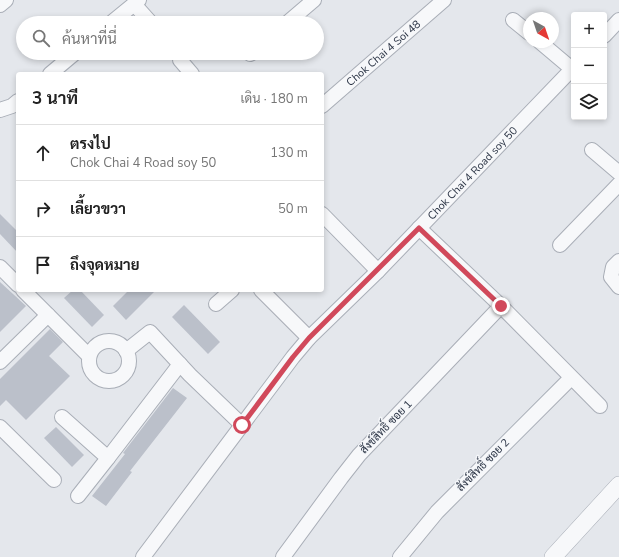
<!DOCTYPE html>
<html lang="th">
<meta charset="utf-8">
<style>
body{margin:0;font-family:"Nunito Sans",Sarabun,sans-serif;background:#f6f6f6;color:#222}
.controls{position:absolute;right:12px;top:12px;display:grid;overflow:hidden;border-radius:4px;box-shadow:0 2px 6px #0003}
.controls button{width:36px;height:36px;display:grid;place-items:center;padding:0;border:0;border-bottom:1px solid #e0e0e0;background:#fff;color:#222;font:20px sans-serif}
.compass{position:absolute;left:523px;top:12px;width:36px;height:36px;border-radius:50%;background:#fff;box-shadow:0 2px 6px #0003;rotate:140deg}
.stop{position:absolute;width:12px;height:12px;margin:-9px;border:3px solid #d1495b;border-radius:50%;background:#fff}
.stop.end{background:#d1495b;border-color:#fff;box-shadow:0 1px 4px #0008}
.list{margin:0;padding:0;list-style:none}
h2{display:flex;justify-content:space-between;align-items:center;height:52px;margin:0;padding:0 16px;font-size:17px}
h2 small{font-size:13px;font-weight:400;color:#767676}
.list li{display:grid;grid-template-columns:26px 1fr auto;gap:12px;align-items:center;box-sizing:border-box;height:56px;padding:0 16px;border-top:1px solid #e0e0e0}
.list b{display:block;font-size:15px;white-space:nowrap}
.list p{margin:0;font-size:13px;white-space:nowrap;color:#767676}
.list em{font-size:13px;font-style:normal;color:#767676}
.icon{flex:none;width:22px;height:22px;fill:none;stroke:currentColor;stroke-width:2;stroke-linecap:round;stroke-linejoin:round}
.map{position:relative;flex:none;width:619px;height:557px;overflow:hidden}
.search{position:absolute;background:#fff;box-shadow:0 2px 6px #0003;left:16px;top:16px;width:308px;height:44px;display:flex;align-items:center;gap:10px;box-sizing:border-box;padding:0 14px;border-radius:22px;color:#767676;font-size:15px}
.panel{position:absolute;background:#fff;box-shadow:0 2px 6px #0003;left:16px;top:72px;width:308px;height:220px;border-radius:4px}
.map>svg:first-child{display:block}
.building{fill:#bbc0ca}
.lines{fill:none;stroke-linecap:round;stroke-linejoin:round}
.minor-casing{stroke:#a9aeb7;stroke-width:16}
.tertiary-casing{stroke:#a9aeb7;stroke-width:18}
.minor{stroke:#f7f8fa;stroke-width:14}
.tertiary{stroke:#f7f8fa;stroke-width:17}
.route{stroke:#d1495b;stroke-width:5}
.labels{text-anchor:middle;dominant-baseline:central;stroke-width:3;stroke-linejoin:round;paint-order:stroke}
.street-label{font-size:11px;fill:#2b3445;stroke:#f4f6f9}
</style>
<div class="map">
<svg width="619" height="557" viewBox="0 0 619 557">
<rect width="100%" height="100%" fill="#e4e7ec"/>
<!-- building -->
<g class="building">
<polygon points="0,214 18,232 18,253 0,234"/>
<polygon points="0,282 26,306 0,332"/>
<polygon points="73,290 80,290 104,315 92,327 64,298"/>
<polygon points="129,290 156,290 126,320 113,306"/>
<polygon points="184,305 220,342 208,354 172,317"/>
<polygon points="50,329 63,342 49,356 70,376 26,420 6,400 0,406 0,379"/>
<polygon points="173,388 187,398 130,471 132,472 106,506 92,496 125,454 123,453"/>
<polygon points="56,427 84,455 72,467 44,438"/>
</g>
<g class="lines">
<!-- minor casing -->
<g class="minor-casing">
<g id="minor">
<polyline points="134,4 151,23"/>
<polyline points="0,5 6,0"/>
<polyline points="513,20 529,33"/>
<polyline points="111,23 139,0"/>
<polyline points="287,23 314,0"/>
<polyline points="604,36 619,20"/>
<polyline points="540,42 572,69"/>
<polyline points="250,54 252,53"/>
<polyline points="180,60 192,74"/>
<polyline points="50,74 75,53"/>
<path id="s1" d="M322,106l122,-106"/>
<polyline points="0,110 12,106 18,101"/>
<polyline points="592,150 619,173"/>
<polyline points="322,214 378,271"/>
<polyline points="419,228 501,306 600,406"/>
<polyline points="560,245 619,184"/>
<polyline points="619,261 613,267 611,277 619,287"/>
<polyline points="0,267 18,285"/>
<polyline points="23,290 89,356"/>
<polyline points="261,290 309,338"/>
<polyline points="216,304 232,290"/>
<circle cx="109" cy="361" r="20"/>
<polyline points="126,351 150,332 190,375 242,425"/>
<polyline points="0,362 48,315"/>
<polyline points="62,417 108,458 78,496"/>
<polyline points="0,427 54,480"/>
<polyline points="108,458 180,364"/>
<path id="s2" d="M143,557l150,-200 16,-19 69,-67 196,-204"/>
<polyline points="283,557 341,478 359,455 501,306"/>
<polyline points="400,557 437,512 571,378"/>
</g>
</g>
<!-- tertiary casing -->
<g class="tertiary-casing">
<polyline id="tertiary" points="553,557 619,485"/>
</g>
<!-- minor -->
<use href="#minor" class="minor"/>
<!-- tertiary -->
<use href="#tertiary" class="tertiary"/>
</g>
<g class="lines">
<!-- route -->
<polyline class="route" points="242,425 293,357 309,338 419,228 501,306"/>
</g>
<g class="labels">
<!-- street labels -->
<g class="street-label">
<text stroke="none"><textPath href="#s1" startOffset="81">Chok Chai 4 Soi 48</textPath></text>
<text stroke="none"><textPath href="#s2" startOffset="507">Chok Chai 4 Road soy 50</textPath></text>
<text transform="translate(386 427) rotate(-46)">สังข์สิทธิ์ ซอย 1</text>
<text transform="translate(483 465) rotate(-45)">สังข์สิทธิ์ ซอย 2</text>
</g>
</g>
</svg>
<div class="controls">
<button>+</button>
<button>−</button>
<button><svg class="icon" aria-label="layers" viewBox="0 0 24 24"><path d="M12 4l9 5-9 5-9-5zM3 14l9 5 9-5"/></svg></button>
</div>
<svg class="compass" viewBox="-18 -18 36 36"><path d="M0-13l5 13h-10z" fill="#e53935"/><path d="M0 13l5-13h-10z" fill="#767676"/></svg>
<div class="stop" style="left:242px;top:425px"></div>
<div class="stop end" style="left:501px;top:306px"></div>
<div class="search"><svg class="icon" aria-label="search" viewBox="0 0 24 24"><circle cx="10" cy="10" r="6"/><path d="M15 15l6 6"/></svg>ค้นหาที่นี่</div>
<section class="panel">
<h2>3 นาที<small>เดิน · 180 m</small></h2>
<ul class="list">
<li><svg class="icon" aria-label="ahead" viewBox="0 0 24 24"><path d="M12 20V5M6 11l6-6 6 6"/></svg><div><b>ตรงไป</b><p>Chok Chai 4 Road soy 50</p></div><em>130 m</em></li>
<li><svg class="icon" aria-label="right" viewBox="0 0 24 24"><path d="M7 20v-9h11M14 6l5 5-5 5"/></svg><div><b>เลี้ยวขวา</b></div><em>50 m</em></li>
<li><svg class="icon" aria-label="arrive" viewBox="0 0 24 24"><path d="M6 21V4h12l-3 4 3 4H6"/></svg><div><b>ถึงจุดหมาย</b></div></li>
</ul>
</section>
</div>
